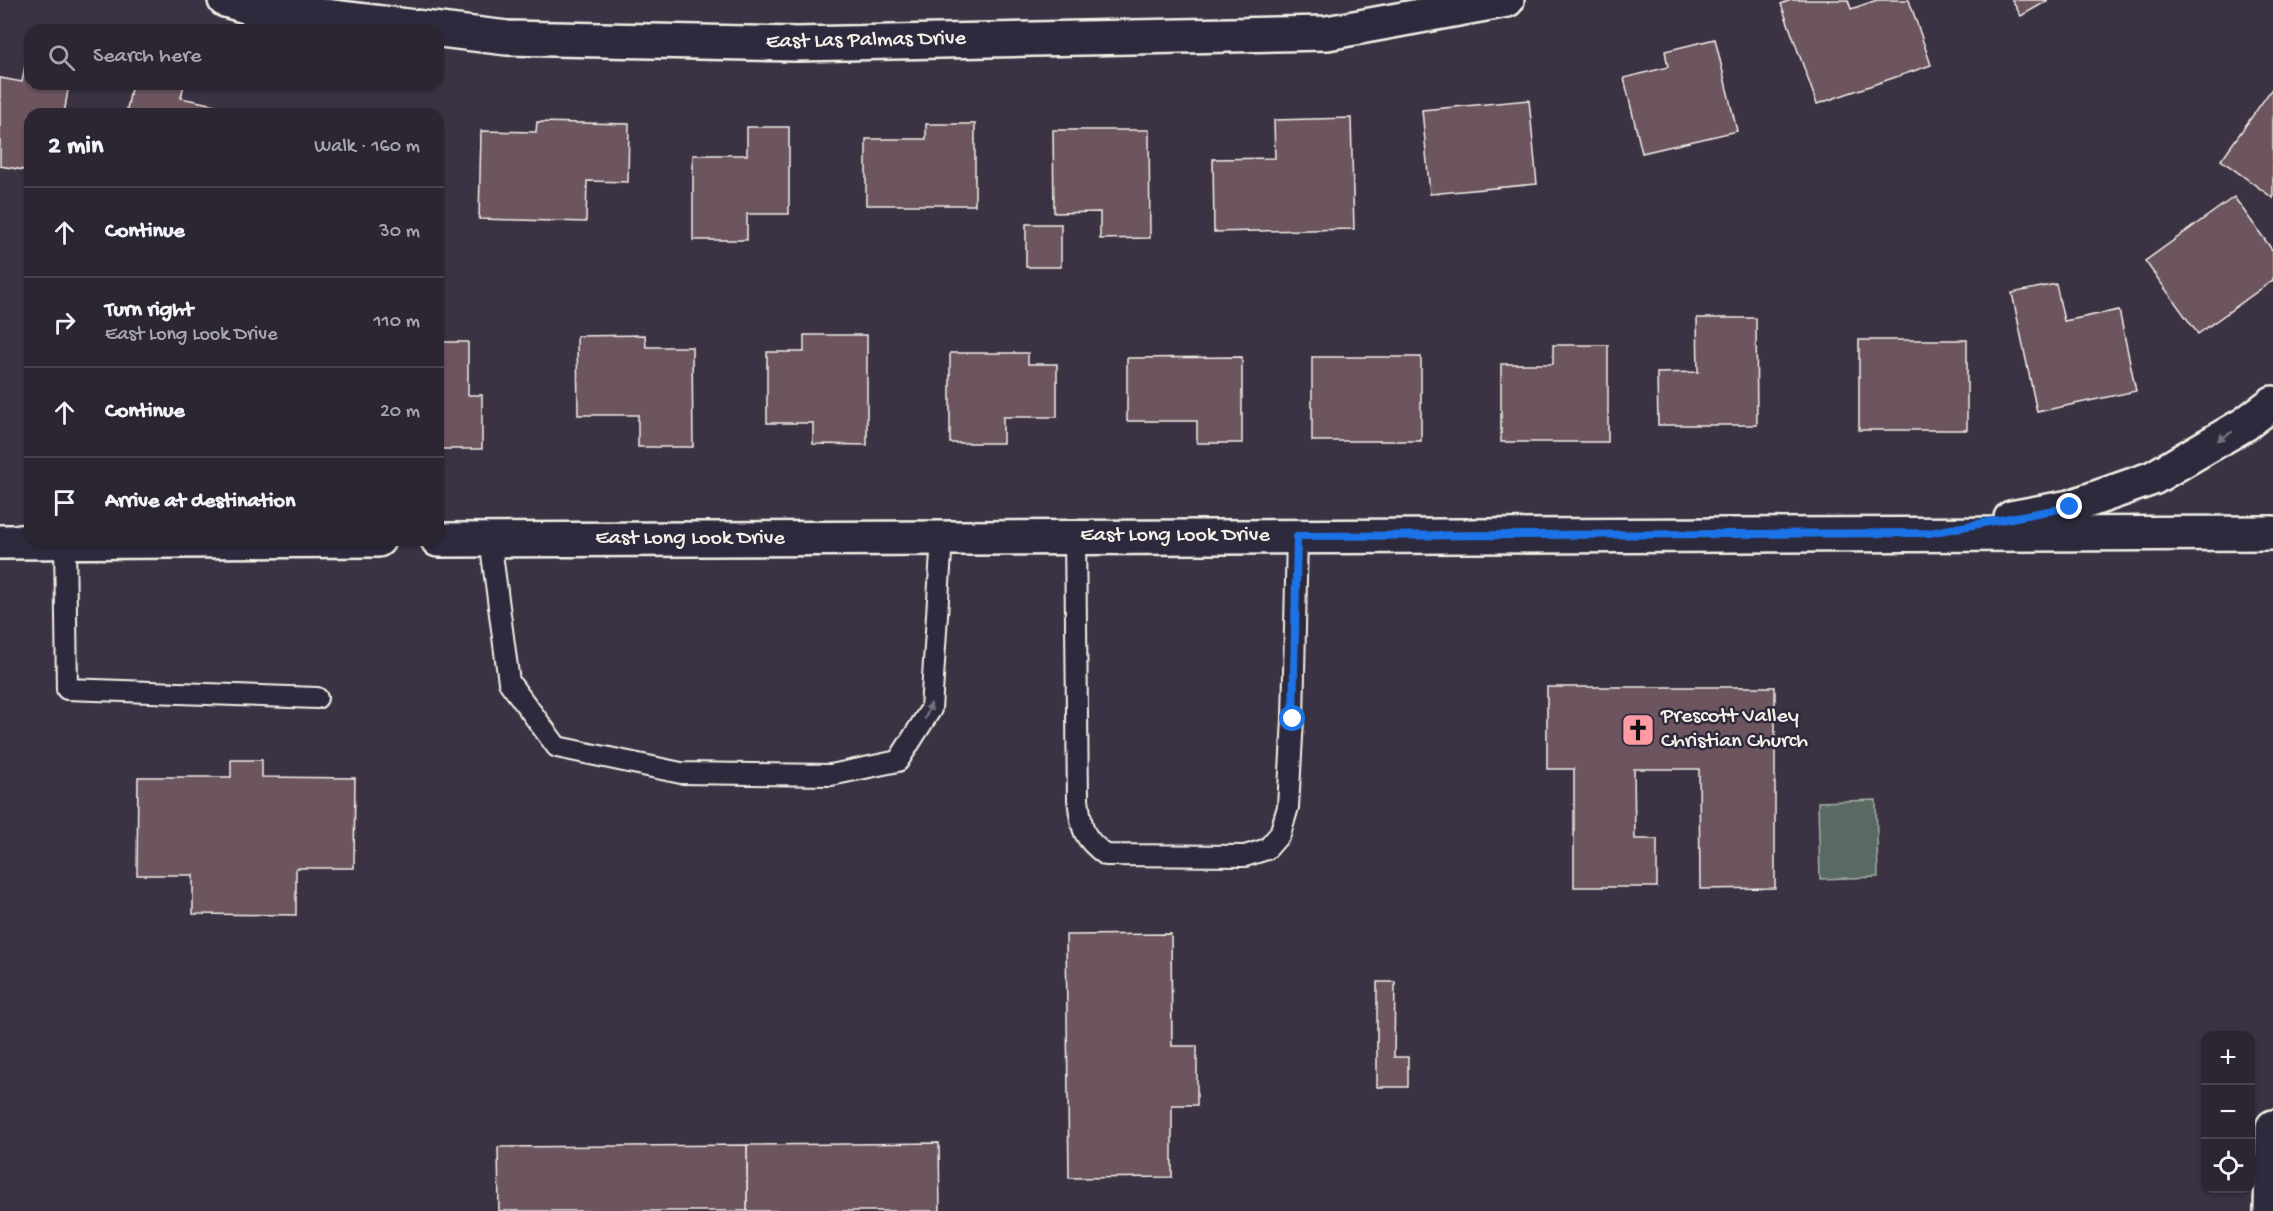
<!DOCTYPE html>
<meta charset="utf-8">
<style>
body{margin:0;font-family:"Gochi Hand",sans-serif;background:#342e3b;color:#f1f3f6}
.controls{position:absolute;right:18px;bottom:18px;display:grid;overflow:hidden;border-radius:12px;box-shadow:0 2px 4px #0004}
.controls button{width:54px;height:54px;display:grid;place-items:center;padding:0;border:0;border-bottom:2px solid #48434e;background:#2c2633;color:#f1f3f6;font:30px sans-serif}
.stop{position:absolute;width:18px;height:18px;margin:-14px;border:4px solid #1a73e8;border-radius:50%;background:#fff}
.stop.end{background:#1a73e8;border-color:#fff;box-shadow:0 2px 6px #0008}
.list{margin:0;padding:0;list-style:none}
h2{display:flex;justify-content:space-between;align-items:center;height:78px;margin:0;padding:0 24px;font-size:26px}
h2 small{font-size:20px;font-weight:400;color:#a6a5ac}
.list li{display:grid;grid-template-columns:39px 1fr auto;gap:18px;align-items:center;box-sizing:border-box;height:90px;padding:0 24px;border-top:2px solid #48434e}
.list b{display:block;font-size:22px;white-space:nowrap}
.list p{margin:0;font-size:20px;white-space:nowrap;color:#a6a5ac}
.list em{font-size:20px;font-style:normal;color:#a6a5ac}
.icon{flex:none;width:33px;height:33px;fill:none;stroke:currentColor;stroke-width:2;stroke-linecap:round;stroke-linejoin:round}
.map{position:relative;flex:none;width:2273px;height:1211px;overflow:hidden}
.search{position:absolute;background:#2c2633;box-shadow:0 2px 4px #0004;left:24px;top:24px;width:420px;height:66px;display:flex;align-items:center;gap:15px;box-sizing:border-box;padding:0 21px;border-radius:18px;color:#a6a5ac;font-size:22px}
.panel{position:absolute;background:#2c2633;box-shadow:0 2px 4px #0004;left:24px;top:108px;width:420px;height:438px;border-radius:18px}
.map>svg:first-child{display:block}
.green{fill:#596a62;stroke:#a6aea5;stroke-width:1.5}
.building{fill:#6d5560;stroke:#f4f1e8;stroke-width:1.5}
.lines{fill:none;stroke-linecap:round;stroke-linejoin:round}
.service-casing{stroke:#f4f1e8;stroke-width:24}
.minor-casing{stroke:#f4f1e8;stroke-width:38}
.tertiary-casing{stroke:#f4f1e8;stroke-width:38}
.service{stroke:#2f2a3d;stroke-width:20}
.minor{stroke:#2f2a3d;stroke-width:33}
.tertiary{stroke:#2f2a3d;stroke-width:33}
.oneway{fill:#747079}
.route{stroke:#1a73e8;stroke-width:8}
.labels{text-anchor:middle;dominant-baseline:central;stroke-width:5;stroke-linejoin:round;paint-order:stroke}
.street-label{font-size:22px;fill:#f4f1e8;stroke:#2f2a3d}
.poi-label{font-size:22px;fill:#f4f1e8;stroke:#2f2a3d;text-anchor:start}
</style>
<div class="map">
<svg width="2273" height="1211" viewBox="0 0 2273 1211">
<rect width="100%" height="100%" fill="#3b3344"/>
<filter id="ink" filterUnits="userSpaceOnUse"><feTurbulence type="fractalNoise" baseFrequency=".0167" numOctaves="2"/><feDisplacementMap in="SourceGraphic" scale="12" xChannelSelector="R" yChannelSelector="G"/><feConvolveMatrix kernelMatrix="1 2 1 2 8 2 1 2 1" color-interpolation-filters="sRGB"/></filter>
<g filter="url(#ink)">
<!-- green -->
<polygon class="green" points="1876,800 1878,877 1820,879 1818,802"/>
<!-- building -->
<g class="building">
<polygon points="1791,0 1848,0 1851,9 1877,0 1909,0 1931,65 1817,104 1781,4"/>
<polygon points="2012,0 2047,0 2047,1 2021,16"/>
<polygon points="1715,39 1737,131 1642,153 1624,78 1668,67 1665,51"/>
<polygon points="29,45 30,84 69,84 64,114 30,114 30,171 0,166 0,78 22,82"/>
<polygon points="132,84 184,84 181,98 239,110 238,114 126,114"/>
<polygon points="2273,87 2273,198 2221,160"/>
<polygon points="1529,100 1537,184 1430,194 1422,110"/>
<polygon points="1351,118 1354,229 1214,232 1213,159 1275,158 1274,120"/>
<polygon points="537,122 629,124 628,182 587,181 586,222 479,219 481,131 536,132"/>
<polygon points="926,124 975,124 975,205 866,205 866,139 926,139"/>
<polygon points="747,127 789,127 789,214 747,214 747,240 693,240 693,155 747,155"/>
<polygon points="1053,130 1149,130 1150,238 1100,239 1100,212 1054,213"/>
<polygon points="2234,197 2273,251 2273,280 2198,334 2145,261"/>
<rect x="1026" y="224" width="35" height="43"/>
<polygon points="2056,284 2064,321 2119,310 2136,391 2037,412 2012,293"/>
<polygon points="1697,318 1756,318 1757,425 1658,425 1657,373 1698,372"/>
<polygon points="645,335 646,347 692,347 693,447 638,447 638,415 578,415 577,336"/>
<polygon points="804,335 867,335 867,445 813,444 813,423 767,423 767,352 804,352"/>
<rect x="1859" y="340" width="108" height="90"/>
<polygon points="438,342 468,342 468,395 482,395 482,449 438,449"/>
<polygon points="1553,345 1608,345 1608,442 1501,442 1501,364 1553,364"/>
<polygon points="950,353 1028,353 1028,364 1057,364 1057,417 1003,417 1003,443 950,443"/>
<polygon points="1242,357 1242,443 1197,443 1197,421 1127,421 1127,358"/>
<rect x="1312" y="357" width="109" height="84"/>
<polygon points="1547,687 1775,687 1775,888 1700,889 1699,769 1634,769 1635,839 1657,839 1657,887 1574,887 1574,769 1547,769"/>
<polygon points="231,760 262,760 262,777 355,778 354,868 296,868 296,915 193,914 193,875 137,875 138,777 231,777"/>
<polygon points="1171,934 1172,1046 1197,1046 1197,1105 1172,1105 1172,1177 1069,1178 1066,935"/>
<polygon points="1377,982 1395,982 1394,1057 1408,1057 1408,1087 1377,1087"/>
<polygon points="939,1143 940,1211 747,1211 747,1145"/>
<polygon points="747,1145 747,1211 499,1211 498,1147"/>
</g>
<g class="lines">
<!-- service casing -->
<g class="service-casing">
<g id="service">
<path d="M1075,537l3,262c4,29 3,38 28,56l139,1 22,-7 13,-15 8,-27 5,-88 4,-184"/>
<polyline points="490,539 509,682 557,747 681,773 831,775 898,761 931,709 942,537"/>
<polyline points="65,541 67,689 317,698"/>
</g>
</g>
<!-- minor casing -->
<g class="minor-casing">
<polyline id="minor" points="225,0 249,7 507,38 797,44 1327,33 1507,0"/>
</g>
<!-- tertiary casing -->
<g class="tertiary-casing">
<g id="tertiary">
<polyline points="2011,518 2070,507 2153,478 2245,424 2273,403"/>
<polyline points="438,540 2273,533"/>
<polyline points="0,542 378,540"/>
<polyline points="2271,1211 2273,1127"/>
</g>
</g>
<!-- service -->
<use href="#service" class="service"/>
<!-- minor -->
<use href="#minor" class="minor"/>
<!-- tertiary -->
<use href="#tertiary" class="tertiary"/>
</g>
<!-- one-way arrows -->
<defs><path id="oneway-solid" d="M-6-.8H1V-3.2L6.5 0L1 3.2V.8H-6Z" transform="scale(1.5)"/></defs>
<g class="oneway">
<use href="#oneway-solid" transform="translate(2225 436) rotate(150)"/>
<use href="#oneway-solid" transform="translate(928 711) rotate(-68)"/>
</g>
</g>
<g class="lines" filter="url(#ink)">
<!-- route -->
<polyline class="route" points="1293,719 1297,536 1929,533 2070,507"/>
</g>
<!-- icons -->
<defs>
<g id="church-square" transform="scale(1.725)"><rect x="-9" y="-9" width="18" height="18" rx="4" fill="#ff9aa2" stroke="#2f2a3d"/><path d="M-1.2-6h2.4v3.5h3.3v2.4h-3.3V6h-2.4V-.1h-3.3v-2.4h3.3Z" fill="#111"/></g>
</defs>
<g fill-rule="evenodd">
<use href="#church-square" x="1638" y="730"/>
</g>
<g class="labels">
<!-- street labels -->
<g class="street-label">
<text transform="translate(866 41) rotate(-1)">East Las Palmas Drive</text>
<text x="1175" y="536">East Long Look Drive</text>
<text x="690" y="539">East Long Look Drive</text>
</g>
<!-- poi labels -->
<g class="poi-label">
<text x="1661" y="717">Prescott Valley<tspan x="1661" dy="25">Christian Church</tspan></text>
</g>
</g>
</svg>
<div class="controls">
<button>+</button>
<button>−</button>
<button><svg class="icon" aria-label="locate" viewBox="0 0 24 24"><circle cx="12" cy="12" r="6"/><path d="M12 2v4M12 18v4M2 12h4M18 12h4"/></svg></button>
</div>
<div class="stop" style="left:1293px;top:719px"></div>
<div class="stop end" style="left:2070px;top:507px"></div>
<div class="search"><svg class="icon" aria-label="search" viewBox="0 0 24 24"><circle cx="10" cy="10" r="6"/><path d="M15 15l6 6"/></svg>Search here</div>
<section class="panel">
<h2>2 min<small>Walk · 160 m</small></h2>
<ul class="list">
<li><svg class="icon" aria-label="ahead" viewBox="0 0 24 24"><path d="M12 20V5M6 11l6-6 6 6"/></svg><div><b>Continue</b></div><em>30 m</em></li>
<li><svg class="icon" aria-label="right" viewBox="0 0 24 24"><path d="M7 20v-9h11M14 6l5 5-5 5"/></svg><div><b>Turn right</b><p>East Long Look Drive</p></div><em>110 m</em></li>
<li><svg class="icon" aria-label="ahead" viewBox="0 0 24 24"><path d="M12 20V5M6 11l6-6 6 6"/></svg><div><b>Continue</b></div><em>20 m</em></li>
<li><svg class="icon" aria-label="arrive" viewBox="0 0 24 24"><path d="M6 21V4h12l-3 4 3 4H6"/></svg><div><b>Arrive at destination</b></div></li>
</ul>
</section>
</div>
